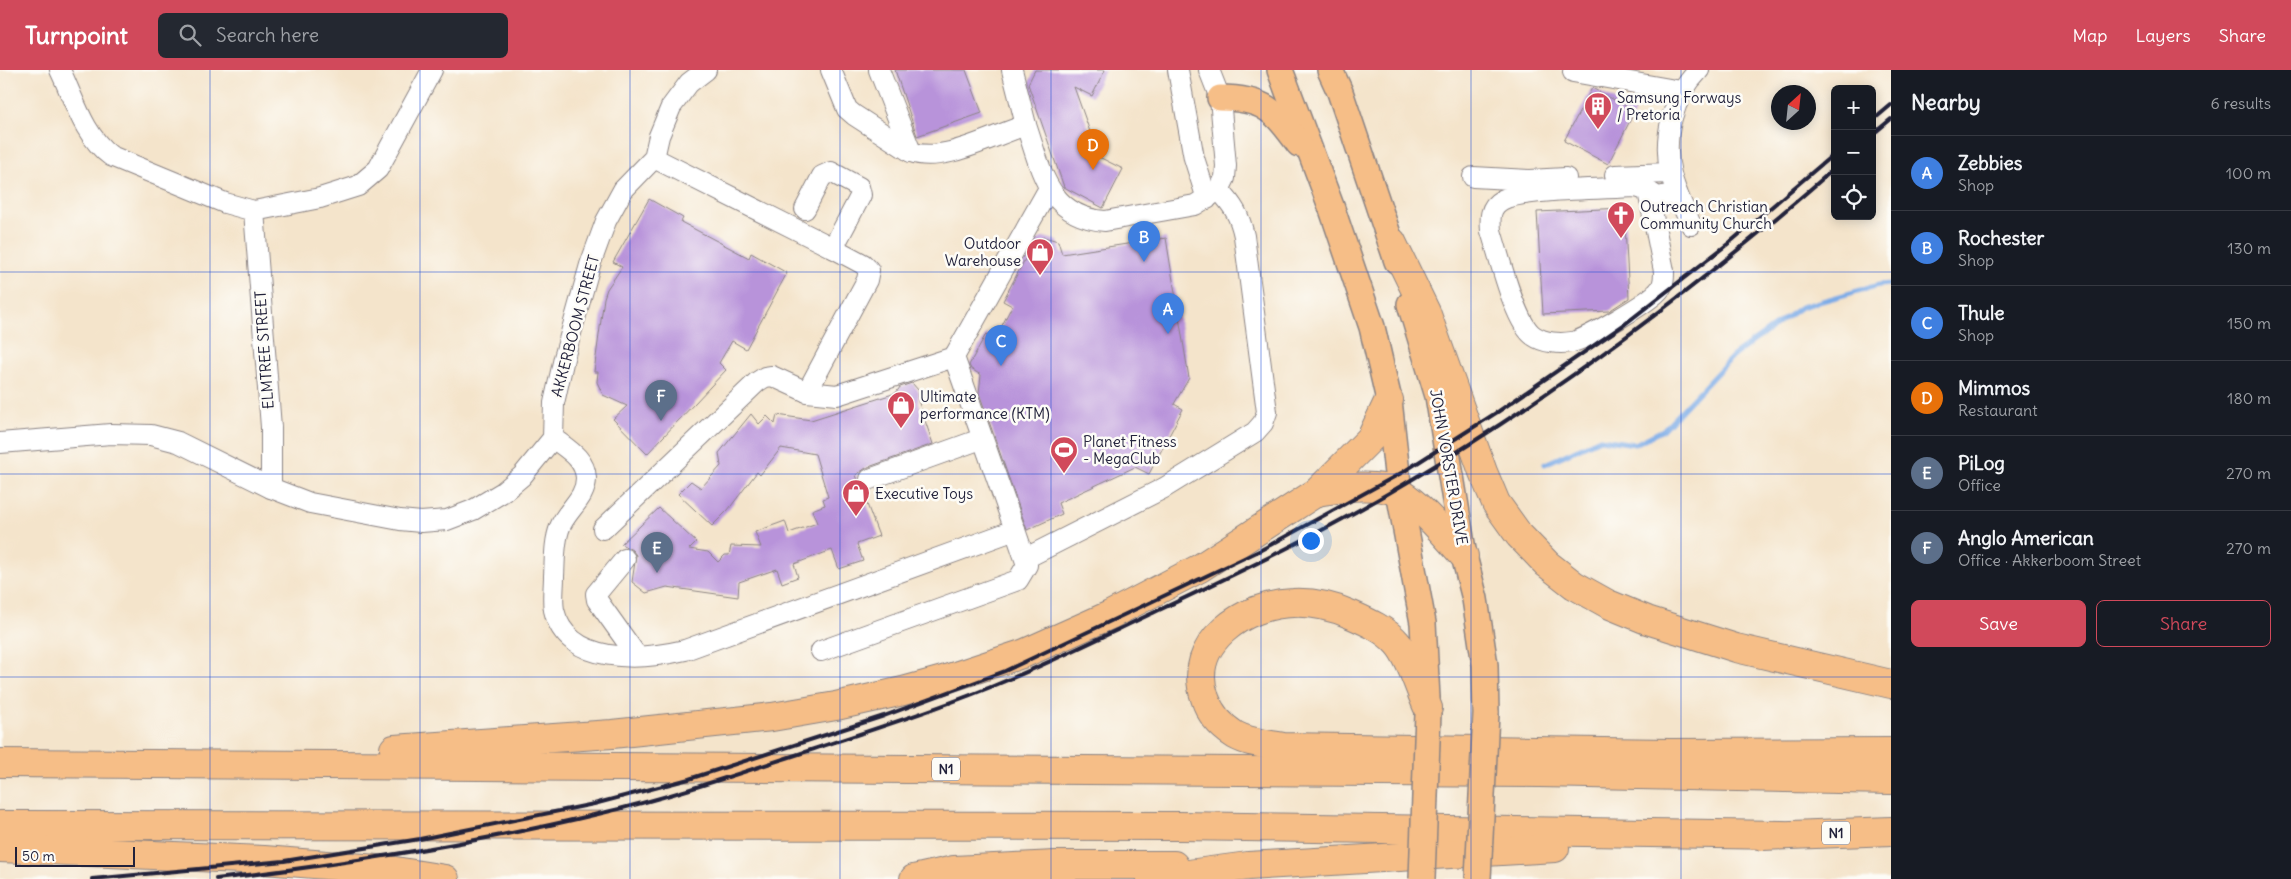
<!DOCTYPE html>
<meta charset="utf-8">
<style>
body{margin:0;font-family:Delius,sans-serif;background:#242831;color:#f1f3f6}
.controls{position:absolute;right:15px;top:15px;display:grid;overflow:hidden;border-radius:8px;box-shadow:0 2px 12px #0003}
.controls button{width:45px;height:45px;display:grid;place-items:center;padding:0;border:0;border-bottom:1px solid #363941;background:#171b24;color:#f1f3f6;font:25px sans-serif}
.compass{position:absolute;left:1771px;top:15px;width:45px;height:45px;border-radius:50%;background:#171b24;box-shadow:0 2px 12px #0003;rotate:27deg}
.scale{position:absolute;left:15px;bottom:12px;width:120px;box-sizing:border-box;padding-left:5px;border:2px solid #22223b;border-top:0;font-size:14px;line-height:18px;white-space:nowrap;color:#22223b;-webkit-text-stroke:4px #fdfcf7;paint-order:stroke}
.you{position:absolute;left:1310px;top:470px;width:18px;height:18px;margin:-12px;border:4px solid #fff;border-radius:50%;background:#1a73e8;box-shadow:0 0 0 8px #1a73e833}
.badge{display:grid;place-items:center;width:32px;height:32px;border-radius:50%;background:#d1495b;color:#fff;font-size:16px;font-weight:700}
.pin{position:absolute;translate:-50% -41px;filter:drop-shadow(0 1px 2px #0008)}
.pin::after{content:'';position:absolute;top:26px;width:18px;height:15px;background:inherit;clip-path:polygon(0 0,100% 0,50% 100%)}
.list{margin:0;padding:0;list-style:none}
h2{display:flex;justify-content:space-between;align-items:center;height:65px;margin:0;padding:0 20px;font-size:21px}
h2 small{font-size:16px;font-weight:400;color:#9ea1a6}
.list li{display:grid;grid-template-columns:32px 1fr auto;gap:15px;align-items:center;box-sizing:border-box;height:75px;padding:0 20px;border-top:1px solid #363941}
.list b{display:block;font-size:19px;white-space:nowrap}
.list p{margin:0;font-size:16px;white-space:nowrap;color:#9ea1a6}
.list em{font-size:16px;font-style:normal;color:#9ea1a6}
.actions{display:flex;gap:10px;padding:15px 20px}
.actions a{flex:1;padding:11px 0;border:1px solid #d1495b;border-radius:8px;text-align:center;font-size:18px;color:#d1495b}
.actions .main{background:#d1495b;color:#fff}
.icon{flex:none;width:28px;height:28px;fill:none;stroke:currentColor;stroke-width:2;stroke-linecap:round;stroke-linejoin:round}
.map{position:relative;flex:none;width:1891px;height:809px;overflow:hidden}
header{display:flex;align-items:center;gap:30px;box-sizing:border-box;height:70px;padding:0 25px;background:#d1495b;color:#fff}
header strong{font-size:24px}
nav{display:flex;gap:28px;margin-inline-start:auto;font-size:18px}
.search{width:350px;height:45px;background:#242831;display:flex;align-items:center;gap:12px;box-sizing:border-box;padding:0 18px;border-radius:8px;color:#9ea1a6;font-size:19px}
main{display:flex}
aside{flex:1;background:#171b24}
.map>svg:first-child{display:block}
.lines{fill:none;stroke-linecap:round;stroke-linejoin:round}
.stream{stroke:#7dace7;stroke-width:5}
.building{fill:#b893da}
.minor-casing{stroke:#8b8383;stroke-width:22}
.major-casing{stroke:#8b8383;stroke-width:28}
.highway-casing{stroke:#8b8383;stroke-width:30}
.minor{stroke:#fff;stroke-width:20}
.major{stroke:#f6be87;stroke-width:25}
.highway{stroke:#f6be87;stroke-width:28}
.rail{stroke:#22223b;stroke-width:4}
.major-bridge-casing{stroke:#8b8383;stroke-width:28;stroke-linecap:butt}
.major-bridge{stroke:#f6be87;stroke-width:25}
.grid{fill:none;stroke:#1d4ed8;stroke-width:1;stroke-opacity:0.55}
.labels{text-anchor:middle;dominant-baseline:central;stroke-width:5;stroke-linejoin:round;paint-order:stroke}
.shield{fill:#fdfcf7;stroke:#646373;stroke-width:1}
.shield-label{font-size:14px;font-weight:bold;fill:#22223b}
.poi-label{font-size:15px;fill:#22223b;stroke:#fdfcf7;text-anchor:start}
.street-label{font-size:15px;fill:#22223b;stroke:#fdfcf7}
</style>
<header>
<strong>Turnpoint</strong>
<div class="search"><svg class="icon" aria-label="search" viewBox="0 0 24 24"><circle cx="10" cy="10" r="6"/><path d="M15 15l6 6"/></svg>Search here</div>
<nav><a>Map</a><a>Layers</a><a>Share</a></nav>
</header>
<main>
<div class="map">
<svg width="1891" height="809" viewBox="0 0 1891 809">
<rect width="100%" height="100%" fill="#fdfcf7"/>
<filter id="ink" filterUnits="userSpaceOnUse"><feTurbulence type="fractalNoise" baseFrequency=".02" numOctaves="2"/><feDisplacementMap in="SourceGraphic" scale="10" xChannelSelector="R" yChannelSelector="G"/><feConvolveMatrix kernelMatrix="1 2 1 2 8 2 1 2 1" color-interpolation-filters="sRGB"/></filter>
<filter id="wash" filterUnits="userSpaceOnUse"><feTurbulence type="fractalNoise" baseFrequency=".0096" numOctaves="4" result="noise"/><feDisplacementMap in="SourceGraphic" scale="20" xChannelSelector="R" yChannelSelector="G"/><feGaussianBlur stdDeviation="1.12" result="paint"/><feColorMatrix in="noise" values="0 0 0 0 0 0 0 0 0 0 0 0 0 0 0 0 0 1.4 0 .05"/><feComposite in="paint" operator="in"/></filter>
<g filter="url(#wash)">
<rect width="100%" height="100%" fill="#f4e4cb"/>
<g class="lines">
<!-- stream -->
<polyline class="stream" points="1545,394 1600,369 1635,374 1663,360 1733,286 1801,237 1879,215 1891,214"/>
</g>
<g id="blocks">
<!-- building -->
<g class="building">
<polygon points="895,0 966,0 982,43 917,66"/>
<polygon points="1035,0 1105,0 1092,26 1074,17 1099,87 1123,99 1103,138 1064,117 1028,14"/>
<polygon points="1592,18 1635,41 1608,94 1564,71"/>
<polygon points="649,129 683,148 681,152 749,188 751,183 787,203 746,279 732,271 719,293 726,300 647,384 613,349 627,336 603,325 597,312 598,302 594,302 604,228 607,219 622,197 613,192"/>
<polygon points="1624,138 1629,228 1609,241 1543,244 1537,142"/>
<polygon points="1044,167 1058,171 1062,184 1166,168 1189,308 1174,334 1183,339 1149,404 1135,397 1058,433 1062,444 1027,460 979,323 981,305 971,299 969,295 986,264 995,269 1012,236 1003,231 1034,172"/>
<polygon points="912,313 919,321 918,330 933,374 866,398 856,405 879,466 857,474 863,491 839,499 832,480 794,494 798,507 782,513 777,499 739,512 738,527 667,517 646,523 632,512 636,485 632,480 621,474 659,438 696,472 689,479 708,482 718,492 725,485 729,485 731,476 761,477 755,462 785,451 789,463 817,453 812,440 825,435 823,429 828,427 815,384 781,378 760,405 757,402 728,440 712,456 678,424 691,411 701,418 721,396 719,383 751,344 759,354 767,346 775,354 777,345 811,350 896,323 900,317"/>
</g>
</g>
</g>
<g filter="url(#ink)">
<use href="#blocks" fill-opacity="0" stroke="#8b8383" stroke-width="1"/>
<g class="lines">
<!-- minor casing -->
<g class="minor-casing">
<g id="minor">
<path d="M60,0c14,29 24,66 51,86l114,47 29,8 66,-13 38,-12 20,-17 54,-99"/>
<path d="M831,0l16,39 7,6 57,37c32,12 83,-17 115,-27l-14,-55"/>
<polyline points="879,0 911,82"/>
<polyline points="1178,0 1194,88 1207,129"/>
<polyline points="1573,2 1681,21"/>
<path d="M1026,55c15,44 22,92 79,96l90,-16 24,-15 6,-12 1,-12 -6,-68 -11,-28"/>
<polyline points="654,88 833,178 863,194 869,200 867,210 807,322"/>
<polyline points="1615,105 1670,103"/>
<polyline points="1473,107 1529,110 1566,108"/>
<path d="M1648,121l16,80c0,7 0,13 -4,18 -8,12 -75,51 -88,53 -12,2 -28,1 -38,-6 -19,-12 -35,-81 -43,-105 -1,-12 -2,-24 11,-31 21,-11 104,-11 132,-13 10,1 15,5 24,10l19,-4"/>
<polyline points="805,139 822,106 831,102 859,117 861,125 833,178"/>
<polyline points="254,141 271,357 271,418"/>
<path d="M1691,155c-7,-17 -16,-33 -20,-51 -9,-36 2,-78 28,-104"/>
<path d="M553,368c14,11 32,20 33,40 0,21 -19,31 -26,49 -6,15 -5,33 -6,49 0,11 -2,23 0,34 13,56 88,50 131,40l330,-120 -61,-173 94,-167"/>
<polyline points="0,373 111,364 151,365 178,372 271,418 310,433 400,450 421,452 447,450 473,440 503,422 522,406 553,368 554,333 564,288 590,195 606,151 623,120 654,88 659,66 671,37 689,13 706,0"/>
<polyline points="870,409 981,369"/>
<polyline points="603,459 757,312 765,307 772,306 807,322 837,325 954,287"/>
<path d="M1026,488l138,-70 91,-56 8,-9 4,-11 -23,-176c-4,-20 -11,-31 -25,-46"/>
<polyline points="625,489 596,524 597,530 637,586"/>
<polyline points="821,581 1018,510 1027,495 1015,460"/>
</g>
</g>
<!-- major casing -->
<g class="major-casing">
<g id="major">
<polyline points="1280,0 1332,139 1372,257 1389,330 1399,422 1423,553 1427,628"/>
<polyline points="1330,0 1340,22 1397,191"/>
<path d="M1220,28c44,0 54,12 79,46"/>
<polyline points="1410,234 1438,326 1464,486 1475,529 1485,595 1486,643"/>
</g>
</g>
<!-- highway casing -->
<g class="highway-casing">
<g id="highway">
<polyline points="1392,172 1426,242 1483,402 1496,433 1519,465 1547,494 1574,515 1608,534 1647,550 1736,578 1891,614"/>
<path d="M1317,422c26,-4 54,-10 80,0 19,7 52,48 67,64"/>
<path d="M1428,638c-9,-19 -17,-50 -31,-65 -11,-13 -29,-21 -45,-28 -18,-8 -38,-13 -59,-12 -48,1 -108,40 -88,95 5,16 16,28 30,37 14,8 32,9 48,12l387,6 221,-1"/>
<polyline points="394,679 612,664 772,647 836,636 903,621 943,610 1025,583 1110,545 1200,498 1317,422 1371,368 1389,330"/>
<polyline points="0,693 1539,703 1891,710"/>
<polyline points="0,755 1180,756 1782,765"/>
<polyline points="1763,766 1891,761"/>
<polyline points="0,778 264,790 389,800 445,809"/>
<polyline points="914,809 954,800 1055,795 1174,795"/>
<polyline points="1151,809 1248,796 1555,778"/>
</g>
</g>
<!-- minor -->
<use href="#minor" class="minor"/>
<!-- major -->
<use href="#major" class="major"/>
<!-- highway -->
<use href="#highway" class="highway"/>
<!-- rail -->
<g class="rail">
<polyline points="1872,51 1891,35"/>
<polyline points="1872,65 1891,49"/>
<polyline points="92,809 284,791 420,769 594,734 689,709 884,646 1005,601 1261,480 1403,402 1499,341 1625,254 1729,173 1835,83"/>
<path d="M216,809c128,-15 257,-35 382,-65 74,-17 145,-42 216,-65 66,-22 133,-43 196,-70 50,-21 98,-45 147,-68 85,-40 169,-80 249,-128 153,-90 295,-198 429,-315"/>
</g>
<!-- major-bridge casing -->
<g class="major-bridge-casing">
<g id="major-bridge">
<polyline points="1422,809 1428,643"/>
<polyline points="1478,809 1486,643"/>
</g>
</g>
<!-- major-bridge -->
<use href="#major-bridge" class="major-bridge"/>
</g>
</g>
<!-- grid -->
<path class="grid" d="M210,0v809M420,0v809M630,0v809M840,0v809M1051,0v809M1261,0v809M1471,0v809M1681,0v809M0,202h1891M0,404h1891M0,607h1891"/>
<!-- icons -->
<defs>
<g id="building-pin" transform="scale(1.4375)"><path d="M0 17L-7.5 6A9.5 9.5 0 1 1 7.5 6Z" fill="#d1495b" stroke="#fdfcf7"/><path d="M-4-6H4V6H1V3H-1V6H-4ZM-2.5-4.3h1.7v1.8h-1.7ZM.8-4.3h1.7v1.8H.8ZM-2.5-1h1.7V.8h-1.7ZM.8-1h1.7V.8H.8Z" fill="#fff"/></g>
<g id="church-pin" transform="scale(1.4375)"><path d="M0 17L-7.5 6A9.5 9.5 0 1 1 7.5 6Z" fill="#d1495b" stroke="#fdfcf7"/><path d="M-1.2-6h2.4v3.5h3.3v2.4h-3.3V6h-2.4V-.1h-3.3v-2.4h3.3Z" fill="#fff"/></g>
<g id="shop-pin" transform="scale(1.4375)"><path d="M0 17L-7.5 6A9.5 9.5 0 1 1 7.5 6Z" fill="#d1495b" stroke="#fdfcf7"/><path d="M-5-2.5h2.3a2.7 3.5 0 0 1 5.4 0H5L5.5 6h-11ZM-1.5-2.5h3a1.5 2.3 0 0 0-3 0Z" fill="#fff"/></g>
<g id="stadium-pin" transform="scale(1.4375)"><path d="M0 17L-7.5 6A9.5 9.5 0 1 1 7.5 6Z" fill="#d1495b" stroke="#fdfcf7"/><path d="M0-5a6.5 5 0 1 0 0 10a6.5 5 0 1 0 0-10ZM-3.5-1.8h7v3.6h-7Z" fill="#fff"/></g>
</defs>
<g fill-rule="evenodd">
<use href="#building-pin" x="1598" y="36"/>
<use href="#church-pin" x="1621" y="145"/>
<use href="#shop-pin" x="1040" y="182"/>
<use href="#shop-pin" x="901" y="335"/>
<use href="#stadium-pin" x="1064" y="380"/>
<use href="#shop-pin" x="856" y="423"/>
</g>
<g class="labels">
<!-- shield labels -->
<g class="shield">
<rect x="932" y="687.5" width="28" height="23" rx="4"/>
<rect x="1822" y="751.5" width="28" height="23" rx="4"/>
</g>
<g class="shield-label">
<text x="946" y="699">N1</text>
<text x="1836" y="763">N1</text>
</g>
<!-- poi labels -->
<g class="poi-label">
<text x="1617" y="27">Samsung Forways<tspan x="1617" dy="17">/ Pretoria</tspan></text>
<text x="1640" y="136">Outreach Christian<tspan x="1640" dy="17">Community Church</tspan></text>
<text x="1021" y="173" text-anchor="end">Outdoor<tspan x="1021" dy="17">Warehouse</tspan></text>
<text x="920" y="326">Ultimate<tspan x="920" dy="17">performance (KTM)</tspan></text>
<text x="1083" y="371">Planet Fitness<tspan x="1083" dy="17">- MegaClub</tspan></text>
<text x="875" y="423">Executive Toys</text>
</g>
<!-- street labels -->
<g class="street-label">
<text transform="translate(575 256) rotate(-75)">AKKERBOOM STREET</text>
<text transform="translate(264 280) rotate(-94)">ELMTREE STREET</text>
<text transform="translate(1449 397) rotate(80)">JOHN VORSTER DRIVE</text>
</g>
</g>
</svg>
<div class="controls">
<button>+</button>
<button>−</button>
<button><svg class="icon" aria-label="locate" viewBox="0 0 24 24"><circle cx="12" cy="12" r="6"/><path d="M12 2v4M12 18v4M2 12h4M18 12h4"/></svg></button>
</div>
<svg class="compass" viewBox="-18 -18 36 36"><path d="M0-13l5 13h-10z" fill="#e53935"/><path d="M0 13l5-13h-10z" fill="#9ea1a6"/></svg>
<div class="scale">50 m</div>
<div class="you"></div>
<div class="pin badge" style="left:1168px;top:264px;background:#3f7fe0">A</div>
<div class="pin badge" style="left:1144px;top:192px;background:#3f7fe0">B</div>
<div class="pin badge" style="left:1001px;top:296px;background:#3f7fe0">C</div>
<div class="pin badge" style="left:1093px;top:100px;background:#e8710a">D</div>
<div class="pin badge" style="left:657px;top:503px;background:#5c6f8a">E</div>
<div class="pin badge" style="left:661px;top:351px;background:#5c6f8a">F</div>
</div>
<aside>
<h2>Nearby<small>6 results</small></h2>
<ul class="list">
<li><span class="badge" style="background:#3f7fe0">A</span><div><b>Zebbies</b><p>Shop</p></div><em>100 m</em></li>
<li><span class="badge" style="background:#3f7fe0">B</span><div><b>Rochester</b><p>Shop</p></div><em>130 m</em></li>
<li><span class="badge" style="background:#3f7fe0">C</span><div><b>Thule</b><p>Shop</p></div><em>150 m</em></li>
<li><span class="badge" style="background:#e8710a">D</span><div><b>Mimmos</b><p>Restaurant</p></div><em>180 m</em></li>
<li><span class="badge" style="background:#5c6f8a">E</span><div><b>PiLog</b><p>Office</p></div><em>270 m</em></li>
<li><span class="badge" style="background:#5c6f8a">F</span><div><b>Anglo American</b><p>Office · Akkerboom Street</p></div><em>270 m</em></li>
</ul>
<div class="actions"><a class="main">Save</a><a>Share</a></div>
</aside>
</main>
